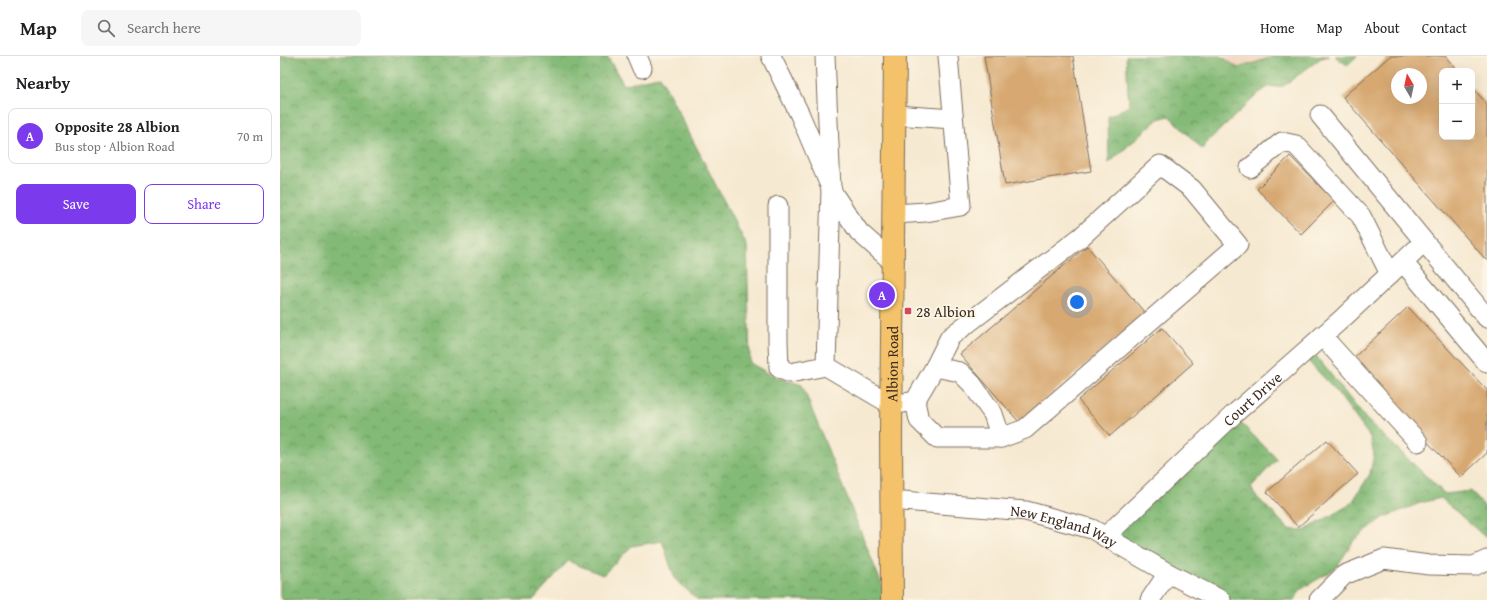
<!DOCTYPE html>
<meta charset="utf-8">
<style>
body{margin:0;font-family:"Gentium Book Plus",serif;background:#f6f6f6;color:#202124}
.controls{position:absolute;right:12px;top:12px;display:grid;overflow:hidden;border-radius:8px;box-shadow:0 4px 16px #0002}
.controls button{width:36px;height:36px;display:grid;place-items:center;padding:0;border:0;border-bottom:1px solid #e0e0e0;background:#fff;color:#202124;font:20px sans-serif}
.compass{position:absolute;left:1111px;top:12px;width:36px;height:36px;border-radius:50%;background:#fff;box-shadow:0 4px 16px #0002;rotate:351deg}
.you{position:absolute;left:797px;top:246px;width:14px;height:14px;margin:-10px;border:3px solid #fff;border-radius:50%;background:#1a73e8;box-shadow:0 0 0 6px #1a73e833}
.badge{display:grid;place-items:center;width:26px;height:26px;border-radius:50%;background:#7c3aed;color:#fff;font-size:13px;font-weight:700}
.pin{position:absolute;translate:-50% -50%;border:2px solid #fff;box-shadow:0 1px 4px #0006}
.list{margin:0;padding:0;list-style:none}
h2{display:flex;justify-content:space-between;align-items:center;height:52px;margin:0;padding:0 16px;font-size:17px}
h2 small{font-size:13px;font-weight:400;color:#757577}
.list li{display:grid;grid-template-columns:26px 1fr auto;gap:12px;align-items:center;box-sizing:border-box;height:56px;margin:0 8px 8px;padding:0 8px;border:1px solid #e0e0e0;border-radius:8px}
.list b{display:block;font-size:15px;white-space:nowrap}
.list p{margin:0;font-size:13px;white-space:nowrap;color:#757577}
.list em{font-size:13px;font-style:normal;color:#757577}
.actions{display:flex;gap:8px;padding:12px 16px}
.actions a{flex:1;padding:9px 0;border:1px solid #7c3aed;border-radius:8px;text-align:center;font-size:14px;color:#7c3aed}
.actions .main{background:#7c3aed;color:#fff}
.icon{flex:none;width:22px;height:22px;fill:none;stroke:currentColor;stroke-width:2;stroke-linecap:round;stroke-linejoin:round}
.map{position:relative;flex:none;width:1207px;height:544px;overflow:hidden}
header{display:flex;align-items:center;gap:24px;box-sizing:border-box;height:56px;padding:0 20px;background:#fff;border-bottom:1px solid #e0e0e0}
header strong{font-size:19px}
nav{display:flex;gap:22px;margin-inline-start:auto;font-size:14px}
.search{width:280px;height:36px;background:#f6f6f6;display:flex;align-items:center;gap:10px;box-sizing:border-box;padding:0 14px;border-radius:8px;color:#757577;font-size:15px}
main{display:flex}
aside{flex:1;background:#fff}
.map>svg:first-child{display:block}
.built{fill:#f0d5bc}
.forest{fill:url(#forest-crowns);stroke:#60724a}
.building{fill:#d7a871;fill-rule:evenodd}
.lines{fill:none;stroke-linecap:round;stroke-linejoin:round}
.minor-casing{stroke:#7c6d5d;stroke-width:21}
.major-casing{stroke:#7c6d5d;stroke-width:24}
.minor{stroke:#fff;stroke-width:19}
.major{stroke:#f4c26a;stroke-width:22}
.poi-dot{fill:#d1495b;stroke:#fcf5e5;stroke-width:1.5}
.labels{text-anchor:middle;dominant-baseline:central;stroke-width:3.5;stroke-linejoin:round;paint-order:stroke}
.poi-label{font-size:15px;fill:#3b2a1e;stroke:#fcf5e5;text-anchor:start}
.street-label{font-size:15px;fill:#3b2a1e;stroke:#fcf5e5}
</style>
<header>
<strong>Map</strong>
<div class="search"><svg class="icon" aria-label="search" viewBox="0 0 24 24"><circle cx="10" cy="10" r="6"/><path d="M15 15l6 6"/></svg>Search here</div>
<nav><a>Home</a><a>Map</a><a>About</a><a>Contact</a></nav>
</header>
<main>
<aside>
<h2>Nearby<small></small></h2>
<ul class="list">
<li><span class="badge">A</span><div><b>Opposite 28 Albion</b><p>Bus stop · Albion Road</p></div><em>70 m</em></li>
</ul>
<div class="actions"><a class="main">Save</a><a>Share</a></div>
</aside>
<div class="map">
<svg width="1207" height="544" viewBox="0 0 1207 544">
<defs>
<pattern id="forest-crowns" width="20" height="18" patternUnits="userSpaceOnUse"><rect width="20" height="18" fill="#84ba77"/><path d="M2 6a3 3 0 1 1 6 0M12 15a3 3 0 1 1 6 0" fill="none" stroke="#6d9761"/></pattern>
</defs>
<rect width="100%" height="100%" fill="#fcf5e5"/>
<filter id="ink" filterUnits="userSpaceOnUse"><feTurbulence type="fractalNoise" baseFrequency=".025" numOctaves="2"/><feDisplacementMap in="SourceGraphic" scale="8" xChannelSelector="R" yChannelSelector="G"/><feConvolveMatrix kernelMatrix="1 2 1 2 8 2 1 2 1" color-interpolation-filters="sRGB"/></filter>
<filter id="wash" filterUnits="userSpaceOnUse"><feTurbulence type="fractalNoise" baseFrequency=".012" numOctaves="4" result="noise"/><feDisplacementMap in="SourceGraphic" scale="16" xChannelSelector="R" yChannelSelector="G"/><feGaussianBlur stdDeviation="0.9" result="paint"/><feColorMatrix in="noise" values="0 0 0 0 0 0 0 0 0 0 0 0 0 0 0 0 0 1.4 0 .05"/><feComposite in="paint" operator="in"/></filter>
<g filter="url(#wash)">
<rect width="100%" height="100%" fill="#f6e9d1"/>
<!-- built -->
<polygon class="built" points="941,0 996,0 958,12"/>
<!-- forest -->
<g class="forest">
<polygon points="0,0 327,0 344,29 380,20 467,190 470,307 493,320 522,329 608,544 418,544 395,523 382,485 352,490 323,519 288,505 253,544 3,544 0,541"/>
<polygon points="846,0 941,0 958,12 996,0 1049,0 1041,2 1003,30 988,31 979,37 929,84 922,93 889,60 878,63 829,107 828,61 849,50"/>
<polygon points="1055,0 1077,0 1067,9"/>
<polygon points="1029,291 1086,363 1165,438 1191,435 1207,454 1207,480 1204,480 1161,442 1140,447 1102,462 1074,484 1056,512 1020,534 1015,544 936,544 830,476 955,361 997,403 971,431 974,438 1009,473 1024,475 1071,448 1090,418 1094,398 1090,381 1054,332 1022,299"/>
</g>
<g id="blocks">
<!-- building -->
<g class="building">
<polygon points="704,0 793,0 811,115 725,129"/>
<path d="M1110,0h55l13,15h-16v66h30v-50l15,17v157l-144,-164zM1117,18h24v24h-24z"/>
<polygon points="1010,100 1054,145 1021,178 977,133"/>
<polygon points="807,190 866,258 739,366 680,298"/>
<polygon points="1128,251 1207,334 1207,397 1181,421 1070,305"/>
<polygon points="882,272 913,307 830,380 798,344"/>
<polygon points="1047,384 1078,418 1018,471 987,436"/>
</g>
</g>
</g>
<g filter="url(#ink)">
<use href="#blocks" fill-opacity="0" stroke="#7c6d5d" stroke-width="1"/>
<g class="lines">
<!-- minor casing -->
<g class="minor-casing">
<g id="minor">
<polyline points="357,0 362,12"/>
<polyline points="491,0 520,59 554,139 579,176 614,207"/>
<polyline points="545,0 551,132 546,310 612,349 635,345 655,311 670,281 802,180 880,109 912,133 958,189 745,373 721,382"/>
<polyline points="615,59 673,63"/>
<polyline points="1040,59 1207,262"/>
<polyline points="970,112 1002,86 1016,89 1081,160 1110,218"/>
<polyline points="498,150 498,285 499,312 510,317 546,310"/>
<polyline points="614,158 646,156 681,150 668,0"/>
<polyline points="1123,206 1207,307"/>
<polyline points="1042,280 1138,386"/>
<polyline points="635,345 639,364 657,382 721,382 713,358 692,328 680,316 655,311"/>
<path id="s1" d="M611,444l135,11 66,18 76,44 53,27"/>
<path id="s2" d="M825,481l128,-122 111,-98 80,-75"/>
<polyline points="870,544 888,517"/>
<polyline points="1039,544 1064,519 1104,503 1149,509 1194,510 1207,504"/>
</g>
</g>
<!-- major casing -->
<g class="major-casing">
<g id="major">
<path id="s3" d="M612,544l-1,-167 4,-377"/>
</g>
</g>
<!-- minor -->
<use href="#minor" class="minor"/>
<!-- major -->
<use href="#major" class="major"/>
</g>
</g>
<!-- markers -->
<rect class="poi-dot" x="624" y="251" width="8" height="8" rx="2"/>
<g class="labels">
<!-- poi labels -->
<g class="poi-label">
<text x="636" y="255">28 Albion</text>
</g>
<!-- street labels -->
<g class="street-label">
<text stroke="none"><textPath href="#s3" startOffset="236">Albion Road</textPath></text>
<text stroke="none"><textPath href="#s2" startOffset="202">Court Drive</textPath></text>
<text stroke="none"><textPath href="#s1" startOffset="176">New England Way</textPath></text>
</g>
</g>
</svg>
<div class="controls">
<button>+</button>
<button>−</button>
</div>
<svg class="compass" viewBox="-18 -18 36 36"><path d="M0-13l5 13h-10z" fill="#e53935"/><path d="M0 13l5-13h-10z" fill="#757577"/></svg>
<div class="you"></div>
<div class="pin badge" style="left:602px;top:239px">A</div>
</div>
</main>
